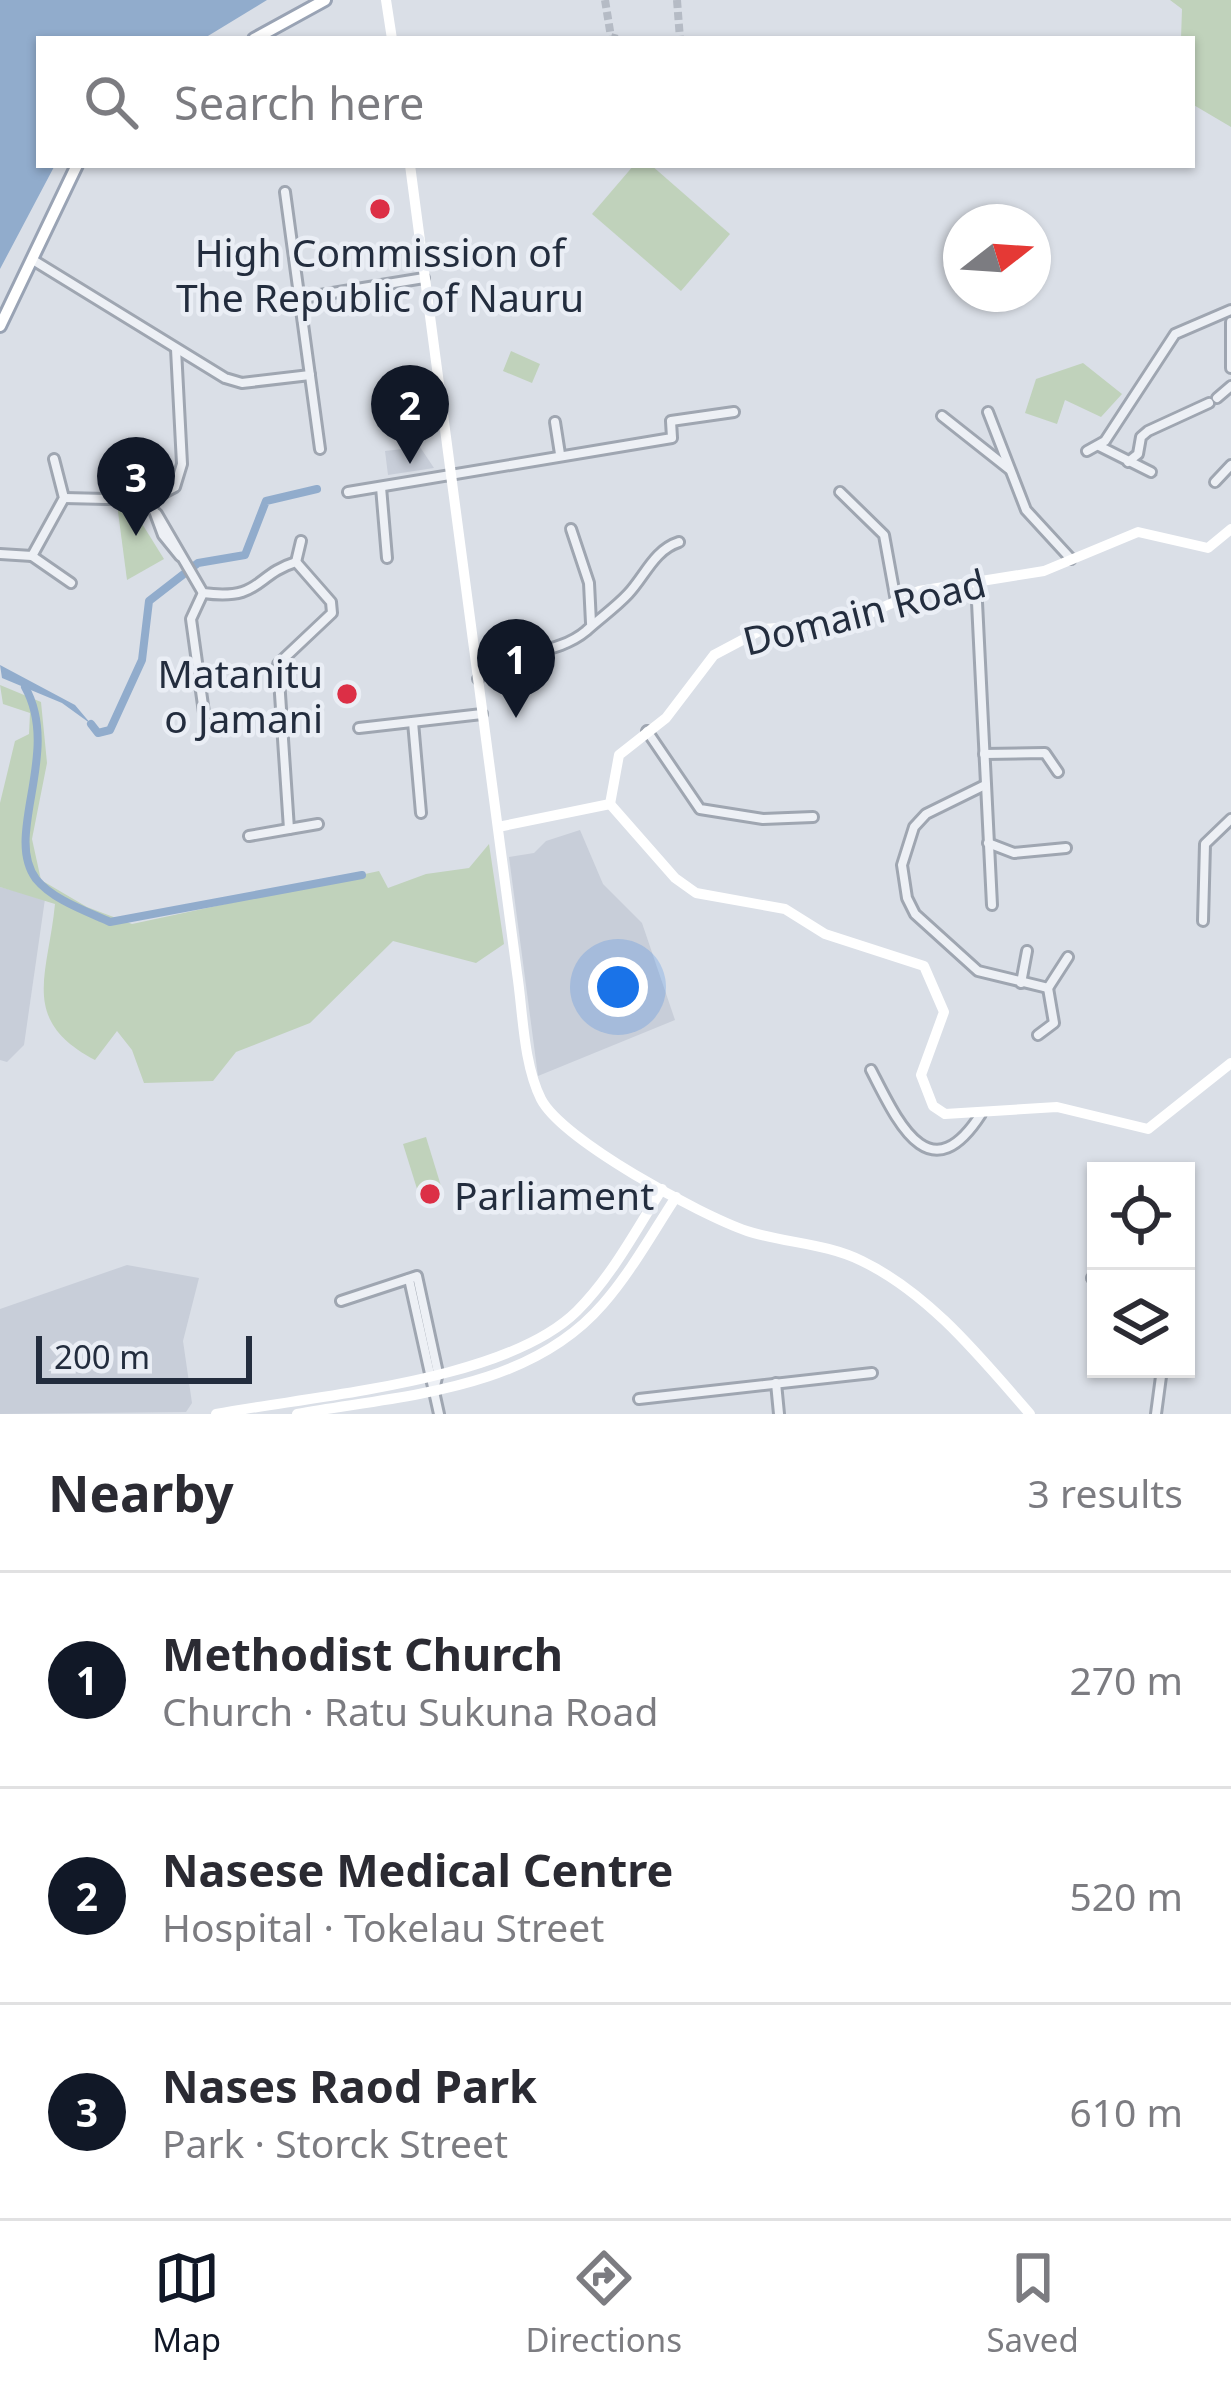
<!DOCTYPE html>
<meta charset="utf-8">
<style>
body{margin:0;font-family:"Noto Sans",sans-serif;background:#f2f2f3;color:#2b2b33}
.controls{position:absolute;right:36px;bottom:36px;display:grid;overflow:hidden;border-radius:0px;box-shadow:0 3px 9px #0004}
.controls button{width:108px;height:108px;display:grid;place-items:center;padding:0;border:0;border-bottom:3px solid #e1e1e2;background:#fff;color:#2b2b33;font:60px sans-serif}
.compass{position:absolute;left:943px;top:204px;width:108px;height:108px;border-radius:50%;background:#fff;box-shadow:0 3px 9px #0004;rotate:73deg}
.scale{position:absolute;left:36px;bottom:30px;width:216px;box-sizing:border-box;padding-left:12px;border:6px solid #232d3e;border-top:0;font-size:33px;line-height:42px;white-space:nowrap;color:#232d3e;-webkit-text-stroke:9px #eaeef5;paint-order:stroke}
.you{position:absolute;left:618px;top:987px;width:42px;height:42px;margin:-30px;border:9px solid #fff;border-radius:50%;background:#1a73e8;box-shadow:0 0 0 18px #1a73e833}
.badge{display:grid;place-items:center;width:78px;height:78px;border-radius:50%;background:#111827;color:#fff;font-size:39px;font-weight:700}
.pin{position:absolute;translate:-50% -99px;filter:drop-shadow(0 3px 6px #0008)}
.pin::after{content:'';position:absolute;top:63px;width:42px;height:36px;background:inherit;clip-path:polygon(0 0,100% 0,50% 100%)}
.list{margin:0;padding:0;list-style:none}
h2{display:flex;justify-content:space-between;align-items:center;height:156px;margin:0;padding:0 48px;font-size:51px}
h2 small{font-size:39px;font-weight:400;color:#7c7c81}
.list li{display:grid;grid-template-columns:78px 1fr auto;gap:36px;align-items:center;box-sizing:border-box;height:216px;padding:0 48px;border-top:3px solid #e1e1e2}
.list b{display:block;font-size:45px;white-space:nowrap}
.list p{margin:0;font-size:39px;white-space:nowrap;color:#7c7c81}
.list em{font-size:39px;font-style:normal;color:#7c7c81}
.icon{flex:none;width:66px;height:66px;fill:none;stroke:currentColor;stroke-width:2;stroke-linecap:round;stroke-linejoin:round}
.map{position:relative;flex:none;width:1231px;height:1414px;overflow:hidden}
.search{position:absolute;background:#fff;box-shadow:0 3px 9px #0004;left:36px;right:36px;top:36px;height:132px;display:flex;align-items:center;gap:30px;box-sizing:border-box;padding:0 42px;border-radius:0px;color:#7c7c81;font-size:45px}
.sheet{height:804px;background:#fff}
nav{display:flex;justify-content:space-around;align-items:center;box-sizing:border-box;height:168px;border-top:3px solid #e1e1e2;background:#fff;font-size:33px;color:#7c7c81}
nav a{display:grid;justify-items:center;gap:6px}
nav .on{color:#111827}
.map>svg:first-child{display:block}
.built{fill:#c8ced9}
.green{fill:#c0d2bb}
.water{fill:#91accc}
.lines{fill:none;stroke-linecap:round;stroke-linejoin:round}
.canal{stroke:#91accc;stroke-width:8}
.street-tunnel{stroke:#b5bbc5;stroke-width:8;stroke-dasharray:8 4;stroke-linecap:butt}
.street-casing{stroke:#9fa6b1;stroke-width:14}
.primary-casing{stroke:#99a3b4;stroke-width:16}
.street{stroke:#edf0f5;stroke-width:8}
.secondary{stroke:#fff;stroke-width:10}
.primary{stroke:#fff;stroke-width:10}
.poi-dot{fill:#dc2f46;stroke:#eaeef5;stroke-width:4.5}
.labels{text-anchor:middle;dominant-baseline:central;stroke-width:9;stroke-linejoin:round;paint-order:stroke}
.poi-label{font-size:39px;fill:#232d3e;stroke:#eaeef5}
.street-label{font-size:39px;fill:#232d3e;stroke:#eaeef5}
</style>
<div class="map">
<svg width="1231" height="1414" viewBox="0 0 1231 1414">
<rect width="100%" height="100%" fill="#dadfe7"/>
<!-- built -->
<g class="built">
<polygon points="420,447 434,468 388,475 385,451"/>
<polygon points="580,830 603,884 642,923 675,1020 538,1076 509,857 534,853 546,841"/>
<polygon points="0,887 45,899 24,1045 7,1062 0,1060"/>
<polygon points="127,1265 199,1278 183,1341 192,1403 186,1412 0,1414 0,1309"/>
</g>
<!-- green -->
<g class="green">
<polygon points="1170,0 1231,0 1231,127 1192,104 1192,39 1181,39 1182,9"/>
<polygon points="634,165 651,165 730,234 681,291 592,214"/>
<polygon points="511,351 540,364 532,383 503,371"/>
<polygon points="1083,363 1122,394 1101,417 1065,400 1057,424 1025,413 1036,379"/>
<polygon points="117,504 131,506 164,559 127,580"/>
<path d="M0,685l41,17 6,61 -15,76 9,41 46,27 45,17 247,-53 9,17 38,-14 43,-6 20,-24 15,100 -28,19 -83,-22 -83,82 -74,29 -23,29 -69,2 -12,-33 -15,-19 -22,29c-76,-40 -47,-84 -40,-156l-55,-17v-84l15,-62 14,-7 1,-21 -27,-9z"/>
<polygon points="426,1137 441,1186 418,1192 403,1144"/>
</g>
<!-- water -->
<g class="water">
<polygon points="0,0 267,0 203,39 39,39 39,165 55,165 0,269"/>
<polygon points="0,665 75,705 91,724 62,703 2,678"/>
</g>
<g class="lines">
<!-- canal -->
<g class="canal">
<path d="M25,687c37,66 -22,148 11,192 17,21 50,32 74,43l252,-47"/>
<polyline points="91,724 98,733 110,730 142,660 149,601 198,563 245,555 266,501 317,489"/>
</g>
<!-- street-tunnel -->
<g class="street-tunnel">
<polyline points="605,0 611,37 618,39"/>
<polyline points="677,0 680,39"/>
</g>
<!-- street casing -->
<g class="street-casing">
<g id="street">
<polyline points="285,192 320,449"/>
<polyline points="33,260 225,378 242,383 310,375"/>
<polyline points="302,298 424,278"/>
<polyline points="1231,322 1231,368"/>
<polyline points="1217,398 1231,386"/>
<polyline points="988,412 1026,510 1071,559"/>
<polyline points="942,416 1009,469"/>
<polyline points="555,422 560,454"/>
<polyline points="1099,446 1151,472"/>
<polyline points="1087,451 1105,441 1175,334 1231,310"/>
<polyline points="1128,462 1138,454 1141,437 1148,431 1209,403"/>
<polyline points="1215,482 1231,465"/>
<polyline points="381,487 387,558"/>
<polyline points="348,492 672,438 671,421 734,412"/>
<polyline points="840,492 884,535 896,601"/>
<polyline points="64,498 150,500 175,487 182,464 176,349"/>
<polyline points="150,500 163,535 180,556"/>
<path d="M157,514l46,79c59,8 51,-18 93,-31l35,40 1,11 -54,51 11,165 29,-5"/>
<polyline points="571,529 589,583 591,623"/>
<polyline points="0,554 32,556 64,498 54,459"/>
<polyline points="32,556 71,583"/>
<polyline points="296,562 301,541"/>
<polyline points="976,582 992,905"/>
<polyline points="203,593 191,619 206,727"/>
<path d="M478,679c26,-30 76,-21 108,-48 13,-12 30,-24 42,-37 17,-18 26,-44 51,-52"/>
<polyline points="413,722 421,813"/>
<polyline points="359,728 482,714"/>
<polyline points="647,731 700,809 763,819 813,817"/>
<polyline points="984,754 1045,753 1058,772"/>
<polyline points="985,785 926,814 914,827 902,865 907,898 915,914 978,971 1048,988 1068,957"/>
<polyline points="249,836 289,829"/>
<polyline points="988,843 1014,853 1066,848"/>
<polyline points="1203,921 1205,844 1231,819"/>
<polyline points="1021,983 1027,951"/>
<polyline points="1038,1035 1054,1023 1048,988"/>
<path d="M871,1070c26,50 58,125 110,44"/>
<polyline points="1092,1278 1096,1280"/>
<polyline points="409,1279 439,1414"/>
<polyline points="341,1301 417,1276 438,1373 434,1390"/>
<polyline points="776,1383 779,1414"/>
<polyline points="639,1399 872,1373"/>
<polyline points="1156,1414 1162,1369"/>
</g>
</g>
<!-- primary casing -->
<g class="primary-casing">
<g id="primary">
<polyline points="254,39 325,0"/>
<polyline points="0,326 77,165"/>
</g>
</g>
<!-- street -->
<use href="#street" class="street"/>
<!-- secondary -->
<g class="secondary">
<polyline points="386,0 392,39"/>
<path d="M410,165l107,808c6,39 6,90 24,126 21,41 159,116 206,132 37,12 79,12 115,30 68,33 119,97 168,153"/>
<polyline points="610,804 675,878 696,893 785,909 825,934 924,966 944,1012 921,1075 933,1106 945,1114 1057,1107 1148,1129 1231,1063"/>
<polyline points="498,827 610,804 619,755 666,718 714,655 763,629 848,623 919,591 1044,571 1138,532 1208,548 1231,529"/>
<path d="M216,1414c100,-19 289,-32 361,-103 35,-35 59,-81 85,-122"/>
<path d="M297,1414c105,-19 231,-23 306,-110 28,-32 50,-72 73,-107"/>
</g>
<!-- primary -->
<use href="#primary" class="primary"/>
</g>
<!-- markers -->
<g class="poi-dot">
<circle cx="380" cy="209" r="12"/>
<circle cx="347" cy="694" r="12"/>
<circle cx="430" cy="1194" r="12"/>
</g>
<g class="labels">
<!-- poi labels -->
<g class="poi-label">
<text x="380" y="251">High Commission of<tspan x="380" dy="45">The Republic of Nauru</tspan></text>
<text x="323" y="672" text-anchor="end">Matanitu<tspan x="323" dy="45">o Jamani</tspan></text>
<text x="454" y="1194" text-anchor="start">Parliament</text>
</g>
<!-- street labels -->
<g class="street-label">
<text transform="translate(864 611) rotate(-14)">Domain Road</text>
</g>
</g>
</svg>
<div class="controls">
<button><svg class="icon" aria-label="locate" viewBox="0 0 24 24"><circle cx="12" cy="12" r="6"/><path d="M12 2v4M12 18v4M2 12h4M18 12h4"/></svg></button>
<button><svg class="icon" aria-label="layers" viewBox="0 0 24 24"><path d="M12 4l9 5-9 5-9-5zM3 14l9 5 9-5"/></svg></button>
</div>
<svg class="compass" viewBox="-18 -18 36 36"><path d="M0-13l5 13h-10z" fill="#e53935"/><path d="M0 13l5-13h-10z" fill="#7c7c81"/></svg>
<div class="scale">200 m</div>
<div class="you"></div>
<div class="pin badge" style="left:516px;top:718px">1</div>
<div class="pin badge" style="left:410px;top:464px">2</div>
<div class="pin badge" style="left:136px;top:536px">3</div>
<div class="search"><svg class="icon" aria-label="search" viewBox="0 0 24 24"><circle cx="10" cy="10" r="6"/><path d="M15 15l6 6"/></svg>Search here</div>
</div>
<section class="sheet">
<h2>Nearby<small>3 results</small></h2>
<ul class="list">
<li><span class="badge">1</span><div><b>Methodist Church</b><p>Church · Ratu Sukuna Road</p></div><em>270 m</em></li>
<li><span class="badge">2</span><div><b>Nasese Medical Centre</b><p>Hospital · Tokelau Street</p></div><em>520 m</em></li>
<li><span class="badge">3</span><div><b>Nases Raod Park</b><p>Park · Storck Street</p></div><em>610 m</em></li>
</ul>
</section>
<nav>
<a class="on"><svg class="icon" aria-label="map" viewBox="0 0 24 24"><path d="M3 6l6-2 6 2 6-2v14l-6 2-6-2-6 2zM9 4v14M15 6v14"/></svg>Map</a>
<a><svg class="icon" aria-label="directions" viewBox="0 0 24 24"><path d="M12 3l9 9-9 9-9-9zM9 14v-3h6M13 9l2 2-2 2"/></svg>Directions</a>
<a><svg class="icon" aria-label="saved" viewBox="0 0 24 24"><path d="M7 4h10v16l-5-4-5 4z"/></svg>Saved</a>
</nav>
